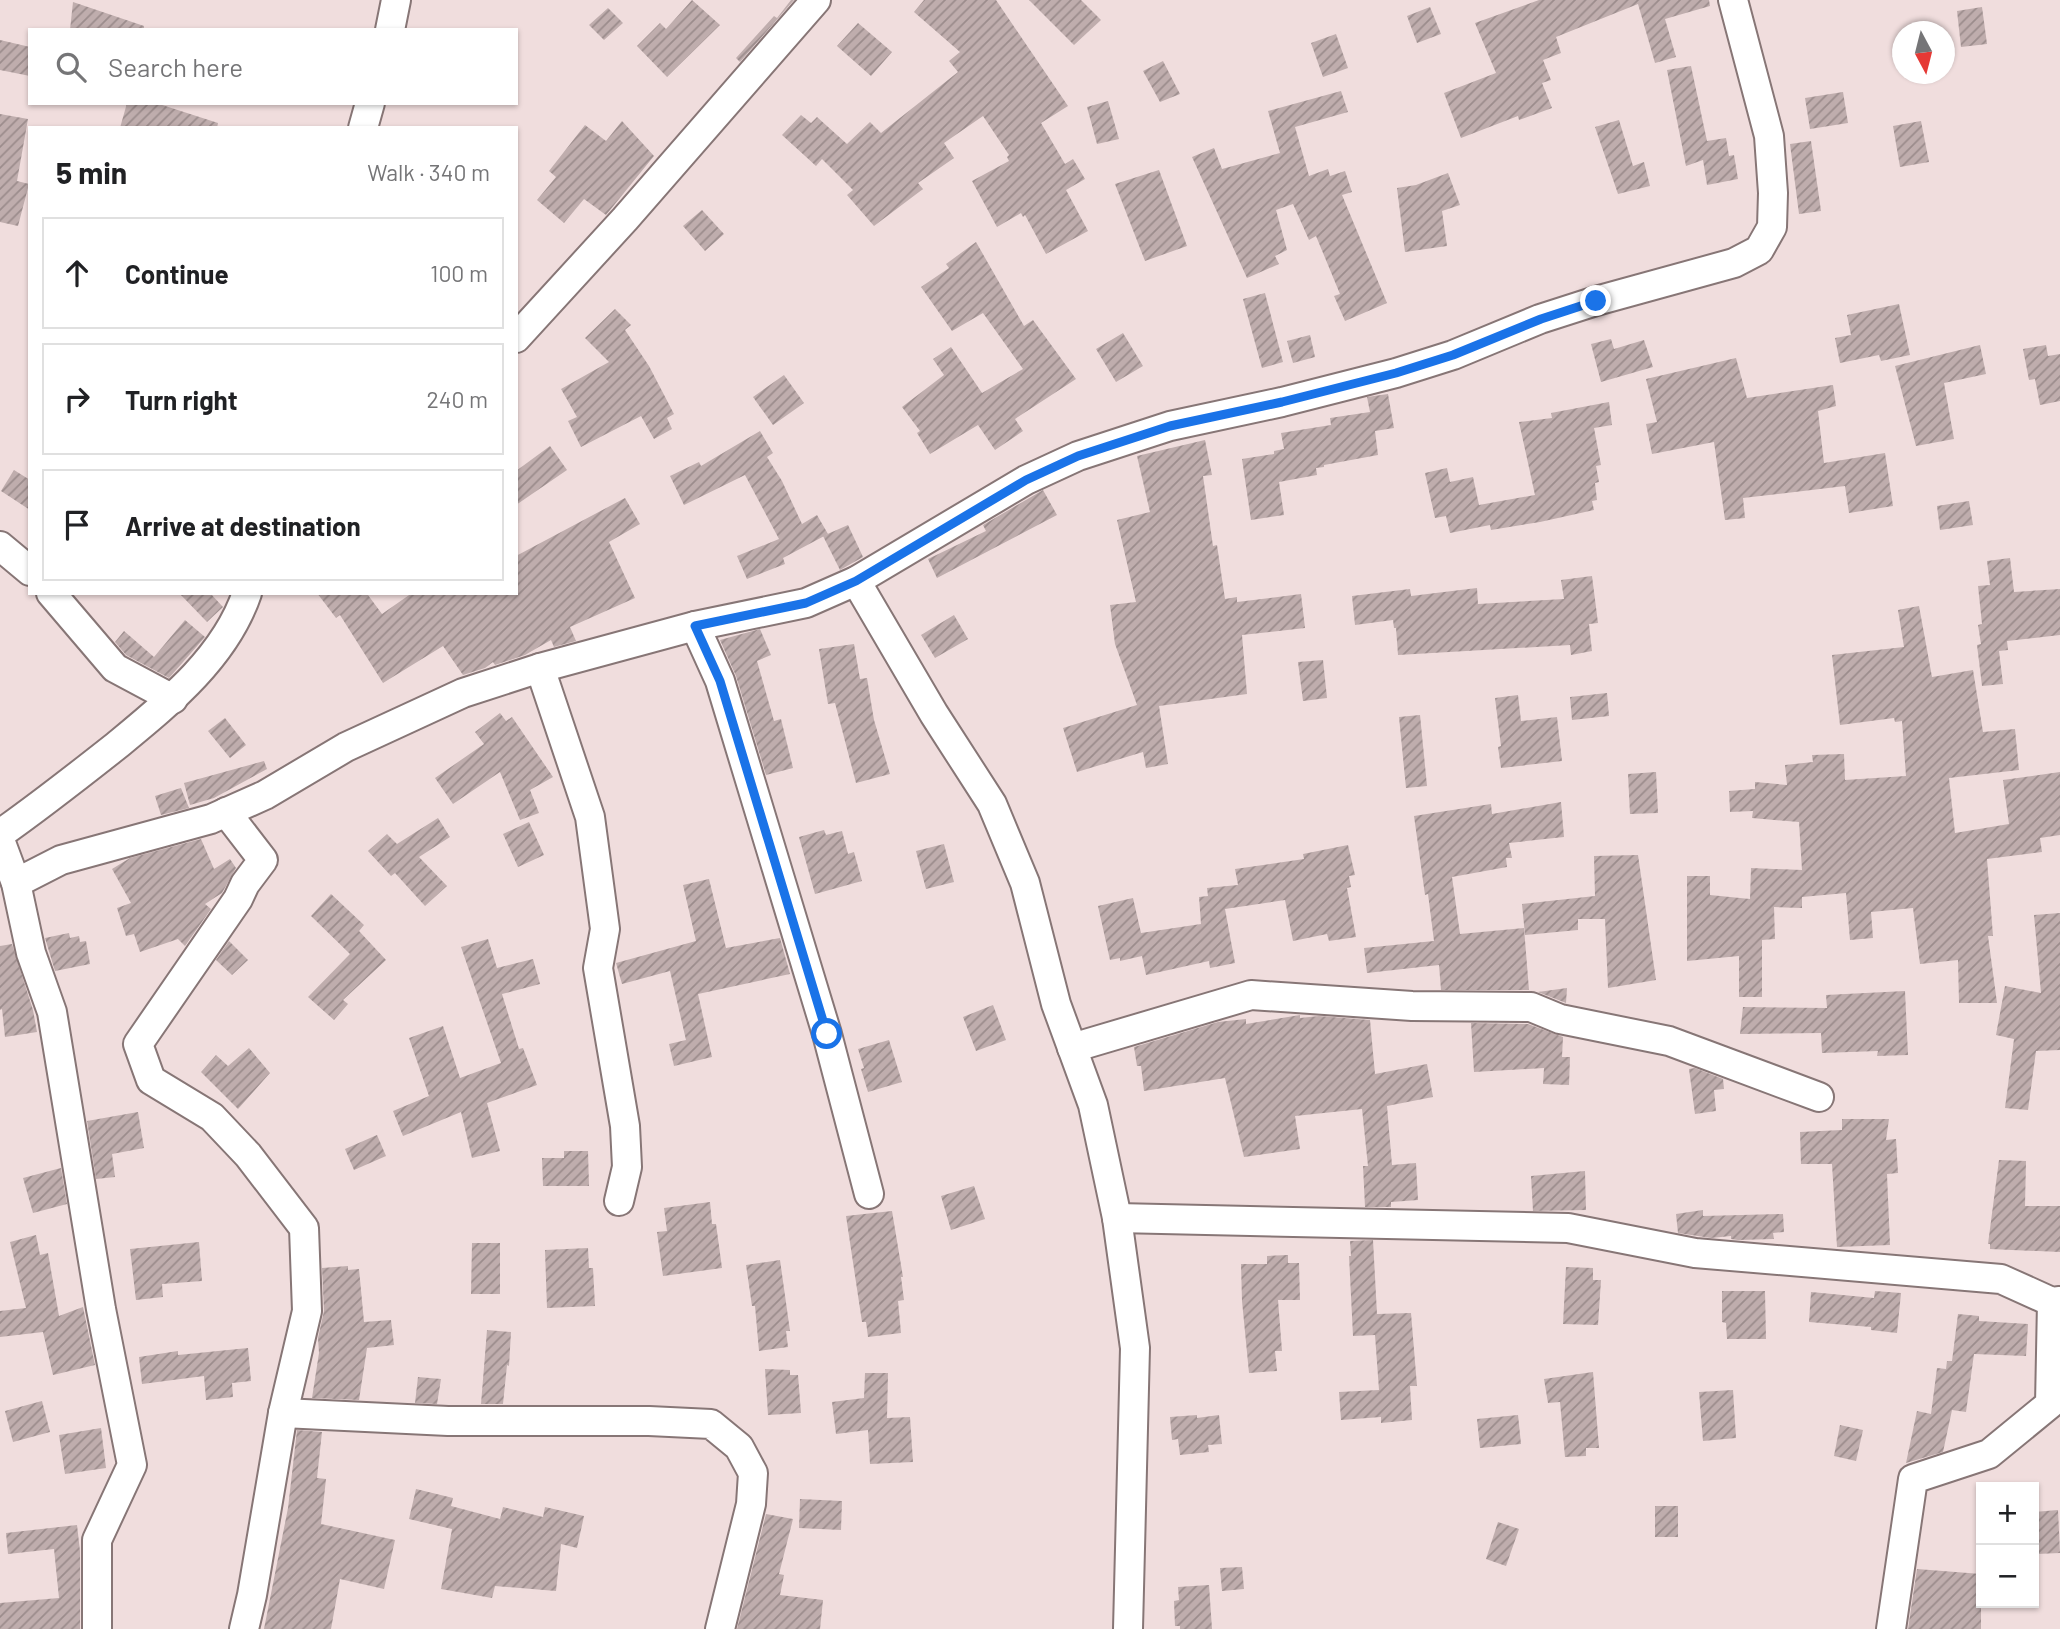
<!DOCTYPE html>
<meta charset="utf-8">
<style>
body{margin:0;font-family:Barlow,sans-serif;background:#f2f2f2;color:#202124}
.controls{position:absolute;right:21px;bottom:21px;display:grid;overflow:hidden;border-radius:0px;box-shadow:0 2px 5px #0004}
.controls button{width:63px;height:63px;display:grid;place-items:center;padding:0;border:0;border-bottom:2px solid #e0e0e0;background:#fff;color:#202124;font:35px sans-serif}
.compass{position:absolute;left:1892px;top:21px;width:63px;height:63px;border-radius:50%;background:#fff;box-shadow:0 2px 5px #0004;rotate:173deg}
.stop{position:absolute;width:21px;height:21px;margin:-16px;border:5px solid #1a73e8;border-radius:50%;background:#fff}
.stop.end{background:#1a73e8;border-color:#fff;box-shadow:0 2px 7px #0008}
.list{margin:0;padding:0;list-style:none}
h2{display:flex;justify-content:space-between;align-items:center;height:91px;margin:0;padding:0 28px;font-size:30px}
h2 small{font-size:23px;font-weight:400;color:#757577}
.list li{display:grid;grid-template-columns:46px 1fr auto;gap:21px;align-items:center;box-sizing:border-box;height:112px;margin:0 14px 14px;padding:0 14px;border:2px solid #e0e0e0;border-radius:0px}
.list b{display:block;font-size:26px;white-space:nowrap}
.list em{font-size:23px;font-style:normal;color:#757577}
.icon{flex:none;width:38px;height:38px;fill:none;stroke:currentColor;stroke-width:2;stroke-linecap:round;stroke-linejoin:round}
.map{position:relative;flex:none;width:2060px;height:1629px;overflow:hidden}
.search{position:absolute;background:#fff;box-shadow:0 2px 5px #0004;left:28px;top:28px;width:490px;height:77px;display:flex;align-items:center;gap:18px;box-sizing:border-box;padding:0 24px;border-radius:0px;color:#757577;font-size:26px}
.panel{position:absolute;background:#fff;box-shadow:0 2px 5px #0004;left:28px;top:126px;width:490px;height:469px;border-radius:0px}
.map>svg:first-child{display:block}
.building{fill:url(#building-hatch)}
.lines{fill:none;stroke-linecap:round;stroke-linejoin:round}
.minor-casing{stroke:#877676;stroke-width:32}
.minor{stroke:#fff;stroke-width:28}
.route{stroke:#1a73e8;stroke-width:9}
</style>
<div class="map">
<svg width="2060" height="1629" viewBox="0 0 2060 1629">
<defs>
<pattern id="building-hatch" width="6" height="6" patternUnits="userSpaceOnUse" patternTransform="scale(1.75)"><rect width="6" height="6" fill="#bfadad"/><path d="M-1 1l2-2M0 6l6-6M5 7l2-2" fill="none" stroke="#9b8c8c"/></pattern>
</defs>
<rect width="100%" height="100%" fill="#f0dddd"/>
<!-- building -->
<g class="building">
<polygon points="692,0 720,25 667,77 637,46 660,23 666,29"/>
<polygon points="791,0 794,0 740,62 736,58 774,16 777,18"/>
<polygon points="924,0 996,0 1068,106 1041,123 1065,164 1073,159 1085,179 1066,190 1088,231 1046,254 1025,215 1023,217 1021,213 997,227 972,181 1009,161 1007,157 1009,155 983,116 944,143 954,158 918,183 923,189 874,226 847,195 853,190 822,159 816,166 782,135 801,115 811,123 817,117 847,144 870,122 881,133 958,72 949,61 960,52 914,12"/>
<polygon points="1029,0 1081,0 1101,20 1074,45"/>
<polygon points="1539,0 1709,0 1710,6 1665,19 1676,57 1655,63 1638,4 1556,37 1561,53 1543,60 1551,80 1542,83 1552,108 1519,120 1518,116 1461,138 1444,93 1496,73 1475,23"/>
<polygon points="73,2 144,26 144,30 70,30"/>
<polygon points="1430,7 1441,34 1417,43 1407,16"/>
<polygon points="1982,7 1987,44 1961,47 1957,11"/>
<polygon points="608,8 623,23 604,40 589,25"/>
<polygon points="858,23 892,52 871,76 837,46"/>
<polygon points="1336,34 1348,68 1323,77 1311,43"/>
<polygon points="0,40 30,47 30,76 0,70"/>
<polygon points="1163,61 1180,94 1160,102 1143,71"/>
<polygon points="1691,66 1707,141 1726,138 1729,156 1734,155 1738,179 1707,185 1703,160 1686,166 1667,70"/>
<polygon points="1341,91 1348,112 1295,127 1309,176 1328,169 1330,176 1345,171 1352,192 1342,195 1387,303 1345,321 1334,296 1340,294 1316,236 1309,240 1293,204 1276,210 1287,250 1275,256 1279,264 1247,278 1192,157 1214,148 1222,169 1280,153 1268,111"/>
<polygon points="1843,92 1848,123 1810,129 1805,98"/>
<polygon points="1108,101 1119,139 1097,144 1087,107"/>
<polygon points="127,103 156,103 218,123 217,128 120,128"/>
<polygon points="0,114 28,119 17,181 29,184 18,226 0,222"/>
<polygon points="1619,120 1633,166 1644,162 1650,186 1618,194 1595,127"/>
<polygon points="622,121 654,156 606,215 584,199 564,223 537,200 556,177 549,171 585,125 606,141"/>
<polygon points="1921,121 1929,162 1900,167 1893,126"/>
<polygon points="1811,141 1821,211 1799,214 1790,144"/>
<polygon points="1159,170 1187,246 1145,261 1115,184"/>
<polygon points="1448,173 1460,205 1442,211 1447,246 1405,252 1397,188 1416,185"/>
<polygon points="702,210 724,234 705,251 683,226"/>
<polygon points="976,242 1024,326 1033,320 1076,379 1015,419 1023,431 995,450 978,425 930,454 917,433 920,431 902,407 944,375 933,359 951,347 982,393 1023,369 983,313 952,331 921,287 949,268 946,264"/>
<polygon points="1265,293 1283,362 1262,368 1243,299"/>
<polygon points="1899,304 1910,355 1881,361 1879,355 1840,363 1835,338 1851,335 1847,315"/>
<polygon points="615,309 631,325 625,330 649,366 674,414 667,418 672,429 654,439 641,416 581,447 568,421 577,417 561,389 609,362 585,338"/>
<polygon points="1123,333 1143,366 1116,382 1096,349"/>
<polygon points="1310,335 1315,357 1293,363 1287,341"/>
<polygon points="1611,339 1614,349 1644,340 1653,367 1601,382 1591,344"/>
<polygon points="1980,345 1986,374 1944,383 1954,439 1916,446 1895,366"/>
<polygon points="2046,345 2048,356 2060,354 2060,401 2040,405 2035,379 2029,380 2023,349"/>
<polygon points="1736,358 1747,398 1833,385 1836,406 1818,411 1824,463 1885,453 1893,506 1849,513 1845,486 1743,498 1745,518 1725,520 1714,442 1652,454 1646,424 1657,422 1646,379"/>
<polygon points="784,375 804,403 773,425 753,397"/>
<polygon points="1388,394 1394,428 1375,431 1378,455 1324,465 1324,467 1316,468 1317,475 1279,482 1284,515 1251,520 1242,459 1274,454 1274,451 1284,449 1281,433 1331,425 1330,418 1370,412 1367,397"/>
<polygon points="1609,402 1612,425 1594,428 1601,465 1596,466 1599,482 1595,483 1597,500 1592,501 1594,510 1540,522 1491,530 1490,525 1450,533 1446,516 1435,518 1425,473 1447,468 1450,482 1473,477 1479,505 1535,495 1519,422 1552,418 1551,413"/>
<polygon points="760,431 773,453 767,457 782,481 802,524 817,515 828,534 783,558 785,564 747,579 737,556 779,539 745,475 684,505 670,476 699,462 701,466"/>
<polygon points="1205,440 1212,475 1203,476 1213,546 1217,545 1225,599 1237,597 1237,602 1301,594 1305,628 1242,635 1247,694 1159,706 1168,764 1146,768 1143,752 1077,772 1063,728 1137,705 1115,644 1110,605 1136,602 1117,520 1150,512 1137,456"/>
<polygon points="550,446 567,470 516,505 516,471"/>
<polygon points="14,470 30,480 30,510 1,491"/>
<polygon points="1043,490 1057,515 937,578 928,559 986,531 983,525"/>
<polygon points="625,498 640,524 609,542 635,598 570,627 576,641 554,647 551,640 525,655 495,665 493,662 485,668 463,675 443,646 383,683 340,615 336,618 317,593 370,593 368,595 382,614 412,593 516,593 516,556"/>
<polygon points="1969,501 1973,525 1940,530 1937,506"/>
<polygon points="848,525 863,557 840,570 823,536"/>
<polygon points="2010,558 2014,592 2060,589 2060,635 2007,641 2008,650 1999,651 2003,684 1982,686 1977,645 1981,644 1978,625 1982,624 1978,586 1990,585 1987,561"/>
<polygon points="1592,576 1598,623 1589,624 1592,651 1571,655 1570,645 1398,655 1396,628 1394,628 1393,620 1355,625 1352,596 1410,589 1411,596 1477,588 1478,604 1564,599 1561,580"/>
<polygon points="179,593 210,593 223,607 207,622"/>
<polygon points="1919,606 1932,677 1973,670 1983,732 2015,729 2019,770 1949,778 1955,833 2009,824 2003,780 2060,772 2060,835 2040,838 2042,852 1987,859 1993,936 1988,936 1997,1003 1959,1003 1958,960 1920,964 1913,908 1871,912 1873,938 1850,940 1846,893 1802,897 1802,908 1774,907 1775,939 1762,940 1762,997 1739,997 1739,956 1687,961 1687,876 1710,876 1710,895 1750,899 1751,868 1802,870 1799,822 1752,818 1753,811 1730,812 1729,791 1755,789 1755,782 1787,785 1785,765 1813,762 1812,755 1844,754 1845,780 1906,776 1902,721 1895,722 1894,718 1840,725 1832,655 1904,647 1898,610"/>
<polygon points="954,615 968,639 935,658 921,635"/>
<polygon points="185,620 205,637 169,678 126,655 115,642 124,631 154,657"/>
<polygon points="760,629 771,655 757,661 774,721 781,719 793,768 766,775 736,676 720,640"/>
<polygon points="854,644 860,679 867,678 874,720 890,774 856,783 835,703 828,704 819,649"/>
<polygon points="1323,660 1327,698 1303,701 1298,662"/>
<polygon points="1607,693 1609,716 1572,720 1570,697"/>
<polygon points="1518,695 1521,721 1557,717 1562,761 1501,768 1498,747 1501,746 1495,698"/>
<polygon points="500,713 506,721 512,717 553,777 530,790 539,813 520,820 500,772 453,804 435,778 484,744 475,732"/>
<polygon points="1420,715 1427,786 1406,788 1399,717"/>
<polygon points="225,718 246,745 230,758 208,731"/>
<polygon points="264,761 267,769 214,798 190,805 184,783"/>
<polygon points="1656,772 1658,813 1630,814 1628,774"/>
<polygon points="181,788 189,808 161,815 155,796"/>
<polygon points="1561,802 1564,837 1509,843 1512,858 1506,858 1507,867 1452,877 1460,934 1524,928 1529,990 1441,990 1439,965 1367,973 1364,948 1434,941 1428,894 1425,895 1414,816 1491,804 1492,814"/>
<polygon points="438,818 450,837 419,857 447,886 425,906 395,873 391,876 368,851 387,834 397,844"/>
<polygon points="529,822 544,855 518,867 503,834"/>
<polygon points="824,830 826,835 842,831 848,854 854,852 862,881 815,894 799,837"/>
<polygon points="201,839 214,869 230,859 236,868 222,893 205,904 211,909 185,946 178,939 140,952 134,934 126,936 117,908 131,903 112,869 130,858"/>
<polygon points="944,844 954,882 926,889 916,851"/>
<polygon points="1348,845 1355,875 1349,876 1351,887 1347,888 1356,937 1329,941 1327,934 1293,941 1285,900 1225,909 1235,963 1210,968 1209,961 1146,975 1142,956 1120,961 1120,958 1110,960 1098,906 1133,898 1141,933 1201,924 1199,897 1208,896 1207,888 1238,885 1235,869 1304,859 1303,854"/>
<polygon points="1638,855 1656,980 1608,988 1605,919 1578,919 1578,930 1525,935 1522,904 1595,896 1594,856"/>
<polygon points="709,879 726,948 780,938 790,974 698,994 712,1057 674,1066 669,1044 686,1040 670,971 622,984 616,963 696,941 683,885"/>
<polygon points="331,894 364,925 359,931 386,960 343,1000 348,1004 334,1020 308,997 350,954 311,916"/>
<polygon points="2060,913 2060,1050 2036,1051 2028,1110 2005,1108 2014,1039 1996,1035 2005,986 2041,993 2034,915"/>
<polygon points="69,933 70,938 79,936 80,942 86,941 90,964 55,971 45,938"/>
<polygon points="488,939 497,968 533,959 540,984 502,994 519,1049 523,1048 537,1085 487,1103 500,1151 472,1158 461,1112 403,1136 393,1111 429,1096 409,1038 443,1026 460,1078 501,1063 461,947"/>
<polygon points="229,941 248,960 232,975 216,960"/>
<polygon points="12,944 33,1010 37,1032 5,1037 2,1009 0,1010 0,946"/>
<polygon points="1567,988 1566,1003 1538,992"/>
<polygon points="1905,991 1908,1055 1877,1056 1878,1051 1822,1053 1821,1033 1740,1034 1743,1007 1827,1008 1826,995"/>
<polygon points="993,1005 1006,1040 976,1051 963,1017"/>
<polygon points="1300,1015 1300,1018 1319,1016 1370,1020 1375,1074 1427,1064 1433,1097 1387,1106 1392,1165 1416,1163 1418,1200 1391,1202 1391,1207 1365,1207 1363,1166 1368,1166 1362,1109 1295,1116 1300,1149 1244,1157 1225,1078 1144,1091 1141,1066 1137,1066 1134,1047 1218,1022 1246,1019 1246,1024"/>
<polygon points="1471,1023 1528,1024 1563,1037 1562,1057 1570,1057 1569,1085 1543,1084 1544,1068 1474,1072"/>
<polygon points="889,1040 902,1082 868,1092 861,1069 864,1068 858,1049"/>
<polygon points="249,1048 270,1073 238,1109 201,1072 216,1055 228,1066"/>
<polygon points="1695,1068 1723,1079 1724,1089 1714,1090 1716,1111 1695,1114 1689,1069"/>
<polygon points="138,1112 144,1148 112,1154 115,1177 96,1179 87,1121"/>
<polygon points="1842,1119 1889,1119 1886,1140 1896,1139 1898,1173 1887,1174 1890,1245 1837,1247 1832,1164 1801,1164 1800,1132 1842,1130"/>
<polygon points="377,1135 386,1156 354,1170 345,1149"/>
<polygon points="564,1151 588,1151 589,1186 543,1186 542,1158 564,1158"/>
<polygon points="1999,1160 2026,1161 2025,1206 2060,1206 2060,1252 1990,1249 1990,1244 1988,1244"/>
<polygon points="61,1168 67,1204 33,1213 23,1178"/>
<polygon points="1585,1171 1586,1210 1533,1211 1531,1176"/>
<polygon points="974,1186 985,1219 951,1230 941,1196"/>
<polygon points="710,1202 712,1224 716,1224 722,1268 663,1276 657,1232 667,1231 664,1208"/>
<polygon points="1703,1210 1703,1216 1783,1214 1784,1232 1773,1233 1774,1239 1738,1240 1731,1239 1731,1236 1711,1238 1678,1233 1676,1214"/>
<polygon points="892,1211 903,1277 901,1277 904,1300 898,1301 901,1333 868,1337 866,1322 862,1322 846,1216"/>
<polygon points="36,1235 40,1255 48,1253 59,1316 83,1307 95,1365 53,1375 43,1332 0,1337 0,1311 26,1308 10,1242"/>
<polygon points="1373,1240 1377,1314 1411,1313 1417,1386 1410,1386 1412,1420 1381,1423 1381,1417 1341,1420 1339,1392 1379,1390 1375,1335 1353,1336 1349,1256 1351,1256 1350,1241"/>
<polygon points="199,1242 202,1281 162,1284 163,1297 136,1300 130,1249"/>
<polygon points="472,1243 500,1243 500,1294 471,1294"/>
<polygon points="588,1248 589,1268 593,1268 595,1306 547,1308 545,1250"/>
<polygon points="1288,1255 1288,1263 1299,1263 1300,1300 1278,1300 1282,1351 1275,1351 1277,1371 1249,1373 1242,1301 1241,1264 1267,1264 1267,1256"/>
<polygon points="780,1260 790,1331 786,1331 788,1347 759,1351 755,1306 752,1306 746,1265"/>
<polygon points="348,1266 348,1270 359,1269 364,1322 391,1320 394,1345 367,1348 359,1400 312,1398 319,1353 318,1338 324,1311 322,1268"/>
<polygon points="1566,1267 1593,1268 1593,1280 1601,1280 1598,1325 1563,1324"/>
<polygon points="1722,1291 1765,1291 1766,1339 1727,1339 1726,1323 1722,1322"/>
<polygon points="1875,1291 1901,1293 1897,1333 1871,1330 1871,1327 1809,1322 1811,1292 1874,1298"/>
<polygon points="1958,1314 1979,1316 1979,1321 2028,1324 2026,1356 1974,1354 1966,1412 1952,1410 1943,1452 1906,1463 1917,1411 1931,1414 1937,1368 1946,1369 1947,1361 1952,1361"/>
<polygon points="487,1330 511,1332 509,1366 507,1365 503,1404 481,1404"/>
<polygon points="248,1348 251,1381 232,1383 233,1397 206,1400 204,1376 142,1384 139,1357 178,1351 178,1355"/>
<polygon points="765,1369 790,1370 790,1375 798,1375 801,1413 768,1415"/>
<polygon points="1593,1372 1599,1448 1586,1448 1586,1456 1565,1457 1560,1402 1548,1403 1544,1379"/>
<polygon points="865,1373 888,1373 887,1418 910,1417 913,1462 870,1464 868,1430 836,1434 832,1402 864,1398"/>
<polygon points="418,1377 441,1379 437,1404 415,1403"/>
<polygon points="1733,1390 1736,1438 1703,1441 1699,1392"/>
<polygon points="42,1401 50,1432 13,1442 5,1411"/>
<polygon points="1197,1415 1197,1418 1219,1415 1222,1444 1208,1445 1209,1452 1180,1455 1178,1439 1172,1440 1170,1417"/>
<polygon points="1518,1415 1521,1444 1480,1448 1477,1419"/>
<polygon points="1840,1425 1863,1430 1856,1461 1834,1456"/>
<polygon points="101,1428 106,1468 65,1474 59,1435"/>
<polygon points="297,1430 322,1432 317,1478 326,1479 321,1524 395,1540 384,1589 340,1579 331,1629 264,1629 288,1508"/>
<polygon points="416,1489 453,1498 451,1506 500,1519 503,1507 543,1517 545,1507 584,1516 577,1548 561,1544 556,1591 495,1586 492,1598 441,1589 452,1529 409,1519"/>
<polygon points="800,1499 842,1501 841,1530 799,1528"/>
<rect x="1655" y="1506" width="23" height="31"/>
<polygon points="2058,1510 2060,1553 2037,1554 2034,1512"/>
<polygon points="766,1514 793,1519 779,1574 784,1575 780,1595 823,1600 820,1629 737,1629"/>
<polygon points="1498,1522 1519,1529 1506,1566 1486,1559"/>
<polygon points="77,1525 80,1551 80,1629 0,1629 0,1603 59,1598 54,1549 8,1554 6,1533"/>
<polygon points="1242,1567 1244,1589 1222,1591 1220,1568"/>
<polygon points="1917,1569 1981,1574 1981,1629 1908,1629"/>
<polygon points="1209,1585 1212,1629 1180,1629 1180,1626 1175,1626 1174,1601 1179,1600 1178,1587"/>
</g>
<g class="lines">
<!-- minor casing -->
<g class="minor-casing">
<g id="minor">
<polyline points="390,30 396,0"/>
<polyline points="363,128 370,103"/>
<polyline points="516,338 625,219 816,0"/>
<polyline points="0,546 30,571"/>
<polyline points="856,581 934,714 992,804 1025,883 1056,1004 1093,1105 1117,1218 1135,1348 1128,1629"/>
<polyline points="51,593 115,668 173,699"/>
<polyline points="695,626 720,681 827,1034 869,1194"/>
<polyline points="540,668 590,817 605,929 598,968 625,1126 627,1167 619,1201"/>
<polyline points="226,812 263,860 245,884 238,899 138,1044 151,1080 212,1117 248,1155 304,1228 307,1311 283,1413 252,1595 244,1629"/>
<path d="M0,834c40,-28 78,-58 116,-88 51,-42 109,-88 131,-153"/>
<polyline points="0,840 16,883 31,953 52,1012 101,1309 132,1465 97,1540 97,1629"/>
<polyline points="16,883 61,860 211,819 265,795 346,747 463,693 540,668 695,626 806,603 856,581 1026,480 1078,456 1170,426 1282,402 1396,373 1453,355 1540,319 1596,301 1734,263 1759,250 1772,227 1773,193 1769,136 1733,0"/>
<polyline points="1072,1048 1251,995 1412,1006 1531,1007 1560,1019 1669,1041 1819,1097"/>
<polyline points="1117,1218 1568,1228 1695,1253 2001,1279 2052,1302 2060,1301"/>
<polyline points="283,1413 448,1421 649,1421 711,1424 739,1447 753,1473 751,1504 720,1629"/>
<polyline points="1891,1629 1913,1479 1989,1454 2050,1404 2052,1302"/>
</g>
</g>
<!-- minor -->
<use href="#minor" class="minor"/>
</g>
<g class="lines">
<!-- route -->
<polyline class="route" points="827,1034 720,681 695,626 806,603 856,581 1026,480 1078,456 1170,426 1282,402 1396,373 1453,355 1541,319 1596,301"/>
</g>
</svg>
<div class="controls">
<button>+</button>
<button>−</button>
</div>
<svg class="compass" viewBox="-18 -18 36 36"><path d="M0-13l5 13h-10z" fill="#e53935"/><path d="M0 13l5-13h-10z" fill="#757577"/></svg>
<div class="stop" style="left:827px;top:1034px"></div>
<div class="stop end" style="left:1596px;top:301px"></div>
<div class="search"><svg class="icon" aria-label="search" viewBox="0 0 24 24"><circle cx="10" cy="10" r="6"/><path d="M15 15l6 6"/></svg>Search here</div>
<section class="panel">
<h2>5 min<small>Walk · 340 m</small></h2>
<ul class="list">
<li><svg class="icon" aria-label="ahead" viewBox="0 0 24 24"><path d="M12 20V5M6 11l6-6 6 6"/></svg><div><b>Continue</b></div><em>100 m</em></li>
<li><svg class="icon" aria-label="right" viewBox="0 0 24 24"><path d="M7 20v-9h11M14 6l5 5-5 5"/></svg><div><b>Turn right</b></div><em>240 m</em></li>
<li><svg class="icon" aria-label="arrive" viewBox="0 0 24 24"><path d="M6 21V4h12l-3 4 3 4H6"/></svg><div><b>Arrive at destination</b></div></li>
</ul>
</section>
</div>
